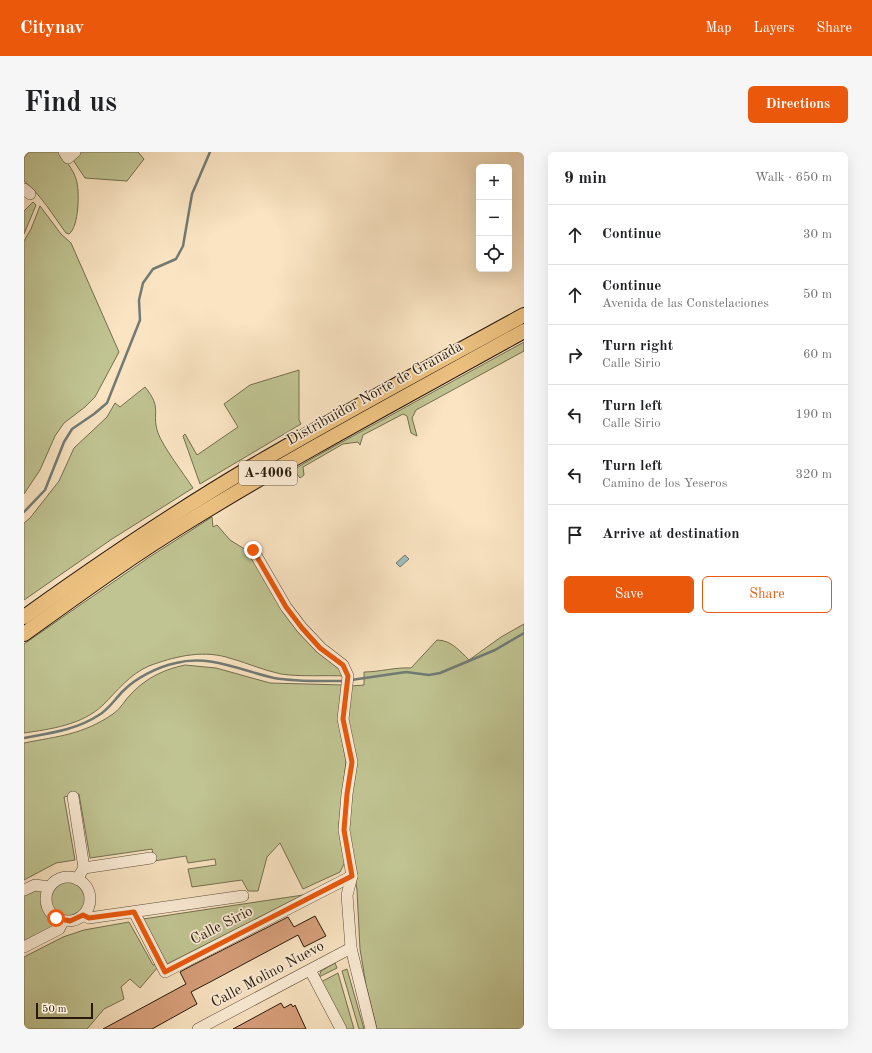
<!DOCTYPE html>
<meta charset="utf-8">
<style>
body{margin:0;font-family:"Old Standard TT",serif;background:#f6f6f6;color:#202124}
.controls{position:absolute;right:12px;top:12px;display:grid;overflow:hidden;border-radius:6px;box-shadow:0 4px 16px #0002}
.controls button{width:36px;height:36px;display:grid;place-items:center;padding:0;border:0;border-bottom:1px solid #e0e0e0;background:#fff;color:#202124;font:20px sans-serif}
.scale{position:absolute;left:12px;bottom:10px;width:57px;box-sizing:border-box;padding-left:4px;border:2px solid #27190c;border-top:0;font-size:11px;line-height:14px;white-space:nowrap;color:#27190c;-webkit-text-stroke:3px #fcedd7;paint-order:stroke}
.stop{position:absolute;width:12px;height:12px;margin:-9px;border:3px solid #ea580c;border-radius:50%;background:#fff}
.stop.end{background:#ea580c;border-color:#fff;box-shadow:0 1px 4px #0008}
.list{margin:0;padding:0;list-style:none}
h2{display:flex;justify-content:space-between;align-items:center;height:52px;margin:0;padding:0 16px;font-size:17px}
h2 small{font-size:13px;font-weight:400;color:#757577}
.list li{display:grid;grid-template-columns:26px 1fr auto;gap:12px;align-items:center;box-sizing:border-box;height:60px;padding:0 16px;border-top:1px solid #e0e0e0}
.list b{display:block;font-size:15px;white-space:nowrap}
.list p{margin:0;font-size:13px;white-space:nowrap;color:#757577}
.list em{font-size:13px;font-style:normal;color:#757577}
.actions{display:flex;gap:8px;padding:12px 16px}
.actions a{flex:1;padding:9px 0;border:1px solid #ea580c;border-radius:6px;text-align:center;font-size:14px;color:#ea580c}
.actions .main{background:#ea580c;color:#fff}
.icon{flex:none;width:22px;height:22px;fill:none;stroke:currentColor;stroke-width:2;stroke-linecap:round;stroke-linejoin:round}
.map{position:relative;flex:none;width:500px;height:877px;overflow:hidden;border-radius:6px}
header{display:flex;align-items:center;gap:24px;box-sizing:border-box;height:56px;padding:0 20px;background:#ea580c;color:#fff}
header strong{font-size:19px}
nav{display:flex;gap:22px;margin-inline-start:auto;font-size:14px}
.intro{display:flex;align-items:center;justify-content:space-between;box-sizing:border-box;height:96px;padding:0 24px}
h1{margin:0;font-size:28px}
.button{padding:10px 18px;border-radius:6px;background:#ea580c;color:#fff;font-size:14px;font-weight:700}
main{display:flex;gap:24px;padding:0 24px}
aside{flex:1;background:#fff;border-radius:6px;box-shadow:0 4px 16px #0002}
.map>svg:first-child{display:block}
.green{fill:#c0c492;stroke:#746e4f}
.water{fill:#a1bdbb;stroke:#707b75}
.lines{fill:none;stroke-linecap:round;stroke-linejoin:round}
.stream{stroke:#707b75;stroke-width:2.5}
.building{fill:#d79f7a;stroke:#27190c}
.minor-casing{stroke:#5c4c3a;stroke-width:12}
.major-casing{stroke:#27190c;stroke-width:16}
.minor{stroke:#fcedd7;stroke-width:11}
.major{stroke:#edc281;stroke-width:14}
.route{stroke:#ea580c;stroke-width:5}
.labels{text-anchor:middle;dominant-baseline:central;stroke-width:3.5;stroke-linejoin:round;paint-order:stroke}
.shield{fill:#fcedd7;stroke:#675949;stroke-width:1}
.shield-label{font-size:14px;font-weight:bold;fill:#27190c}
.street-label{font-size:15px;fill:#27190c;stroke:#fcedd7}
</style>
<header>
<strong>Citynav</strong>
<nav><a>Map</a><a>Layers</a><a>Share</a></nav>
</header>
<div class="intro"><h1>Find us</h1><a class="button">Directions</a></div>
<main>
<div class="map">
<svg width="500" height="877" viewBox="0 0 500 877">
<rect width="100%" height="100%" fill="#fae4c2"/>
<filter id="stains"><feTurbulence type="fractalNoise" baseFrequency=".005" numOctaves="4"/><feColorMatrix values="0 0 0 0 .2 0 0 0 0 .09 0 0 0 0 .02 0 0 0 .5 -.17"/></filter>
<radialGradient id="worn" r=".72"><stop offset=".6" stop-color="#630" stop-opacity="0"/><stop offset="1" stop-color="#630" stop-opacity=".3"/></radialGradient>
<!-- green -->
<g class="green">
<path d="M5,0h30c6,8 14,17 17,27 4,11 3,48 -7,55l-3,-1c-14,-19 -24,-37 -42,-52v-23z"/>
<polygon points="57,0 114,0 120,7 103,29 61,26 49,8"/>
<polygon points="9,50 12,53 0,82 0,59"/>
<polygon points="16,54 37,82 47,91 95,200 71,245 61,255 40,271 31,284 16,318 0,342 0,89 7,77"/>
<polygon points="500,190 500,199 392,258 388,266 393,284 387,281 383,264 379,262 339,283 336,293 334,290 319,292 279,315 280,323 276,326 273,322 265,323 264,321 289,306"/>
<polygon points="275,218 275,268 277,272 176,332 159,284 161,282 173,303 214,275 200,252 226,233"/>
<path d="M121,235c18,22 6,25 13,46 5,14 26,41 35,55l-81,51 -88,61v-77l6,-5 29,-37 15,-33 33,-31 8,-14 5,4z"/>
<path d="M188,365l1,10 4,-2 13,15 16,10 11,11 28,50 51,52 9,13c-19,-1 -46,1 -64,-2 -19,-4 -36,-12 -55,-17 -26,-7 -53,0 -77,9 -19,8 -32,25 -46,39 -21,20 -52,24 -79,28v-89l124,-86z"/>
<path d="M500,472v405h-147l-11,-44 -6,-36 -3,-59 -10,-66v-110l4,-28 13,-1v-13c16,0 31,-5 47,-4l26,-28c14,0 23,11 32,20l32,-23z"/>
<path d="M161,513l31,3 54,15 73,2 -5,35 8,41 -7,63 6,38 -5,10 -37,17 -23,-46 -13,14 -9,34h-10l-6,-11 -50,7 -4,-18 28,-4 -1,-6 -27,4 -2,-7 -32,5 -2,-12 -62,9 -11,-64 -15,3 11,63 -19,3 -32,17v-137c35,-7 58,-8 89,-29 8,-5 12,-15 19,-21 14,-15 33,-24 53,-28z"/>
<circle cx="44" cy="747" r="19"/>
<path d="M18,737c-1,16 3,25 17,35l-35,20v-52z"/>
<polygon points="279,743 143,812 119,767"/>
<polygon points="105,770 129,813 133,812 134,815 116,836 106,827 97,835 100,847 80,857 63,877 0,877 0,805 39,785 60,778"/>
<polygon points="311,811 313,816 295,825 297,819"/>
<polygon points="323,817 340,877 335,877 318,819"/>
<polygon points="314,821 330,877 321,877 297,830"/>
</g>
<!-- water -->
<polygon class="water" points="381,403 385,407 376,415 372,411"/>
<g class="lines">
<!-- stream -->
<g class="stream">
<polyline points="0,360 21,338 40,290 48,277 70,262 83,251 116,168 115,148 119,131 129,117 152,107 159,94 168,42 186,0"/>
<polyline points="327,528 382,520 405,523 416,521 471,498 500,481"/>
<path d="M0,586c27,-5 52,-8 75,-23 10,-6 16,-16 24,-24 13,-13 34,-24 53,-28 33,-9 66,8 98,15 23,4 47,3 70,3"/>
</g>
</g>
<!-- building -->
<g class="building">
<polygon points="291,764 302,784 280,795 274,783 188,829 167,840 173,852 128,877 79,877 162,832 156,820 167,814 264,765 270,775"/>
<polygon points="257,851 260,856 267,852 269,855 271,853 282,877 209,877"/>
</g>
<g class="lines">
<!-- minor casing -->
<g class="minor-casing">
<g id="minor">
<polyline points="40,0 44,6 51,0"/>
<polyline points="0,37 6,42"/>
<polyline points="229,398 262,455 278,476 297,496 319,513 324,524 319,567 328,610 323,642 320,678 328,724 323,743 327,796 347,877"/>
<polyline points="49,645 60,716"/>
<circle cx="44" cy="747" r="22"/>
<polyline points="53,727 60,716 127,706"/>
<polyline points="0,738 11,733 25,735"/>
<polyline points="110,760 141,820 328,724"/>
<polyline points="59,763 65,766 219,744"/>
<polyline points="0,795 35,777 39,769"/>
<polyline points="286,818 317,877"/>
<polyline points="174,877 327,796"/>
</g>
</g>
<!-- major casing -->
<g class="major-casing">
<g id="major">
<path d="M0,465c74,-53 149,-104 227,-150 90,-53 182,-102 273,-152"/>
<path d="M0,482c53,-38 106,-77 162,-111 110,-68 225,-129 338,-192"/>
</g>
</g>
<!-- minor -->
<use href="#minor" class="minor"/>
<!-- major -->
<use href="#major" class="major"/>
</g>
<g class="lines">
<!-- route -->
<polyline class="route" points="32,766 46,769 59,763 65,766 110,760 141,820 328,724 320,678 323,642 328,610 319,567 324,524 319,513 296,496 278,476 262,455 229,398"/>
</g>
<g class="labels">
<!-- shield labels -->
<rect class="shield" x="215" y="309" width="58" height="24" rx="3"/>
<g class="shield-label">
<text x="244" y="321">A-4006</text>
</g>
<!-- street labels -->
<g class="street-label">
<text transform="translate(351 242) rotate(-29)">Distribuidor Norte de Granada</text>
<text transform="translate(198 774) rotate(-27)">Calle Sirio</text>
<text transform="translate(244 823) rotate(-28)">Calle Molino Nuevo</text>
</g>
</g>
<rect width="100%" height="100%" filter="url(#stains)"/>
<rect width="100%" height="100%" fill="url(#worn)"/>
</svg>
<div class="controls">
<button>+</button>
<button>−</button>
<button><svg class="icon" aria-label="locate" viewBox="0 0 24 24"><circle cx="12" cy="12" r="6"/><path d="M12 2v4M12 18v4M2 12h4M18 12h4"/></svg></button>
</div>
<div class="scale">50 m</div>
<div class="stop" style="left:32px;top:766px"></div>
<div class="stop end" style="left:229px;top:398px"></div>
</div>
<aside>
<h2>9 min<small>Walk · 650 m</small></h2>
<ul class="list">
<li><svg class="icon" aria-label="ahead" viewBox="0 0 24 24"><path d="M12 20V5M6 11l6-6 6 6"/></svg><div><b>Continue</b></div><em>30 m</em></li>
<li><svg class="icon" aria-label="ahead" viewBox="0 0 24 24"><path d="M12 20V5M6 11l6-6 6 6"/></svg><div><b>Continue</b><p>Avenida de las Constelaciones</p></div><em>50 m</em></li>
<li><svg class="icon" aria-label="right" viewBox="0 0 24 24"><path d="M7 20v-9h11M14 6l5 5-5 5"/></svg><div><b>Turn right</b><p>Calle Sirio</p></div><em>60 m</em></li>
<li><svg class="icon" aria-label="left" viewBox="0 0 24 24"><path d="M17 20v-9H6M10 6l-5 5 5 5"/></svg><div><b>Turn left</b><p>Calle Sirio</p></div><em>190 m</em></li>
<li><svg class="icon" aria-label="left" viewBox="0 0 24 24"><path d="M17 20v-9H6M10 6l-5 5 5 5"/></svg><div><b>Turn left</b><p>Camino de los Yeseros</p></div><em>320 m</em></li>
<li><svg class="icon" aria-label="arrive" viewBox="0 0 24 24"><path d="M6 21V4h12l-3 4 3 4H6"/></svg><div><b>Arrive at destination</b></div></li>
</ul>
<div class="actions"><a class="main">Save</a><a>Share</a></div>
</aside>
</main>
